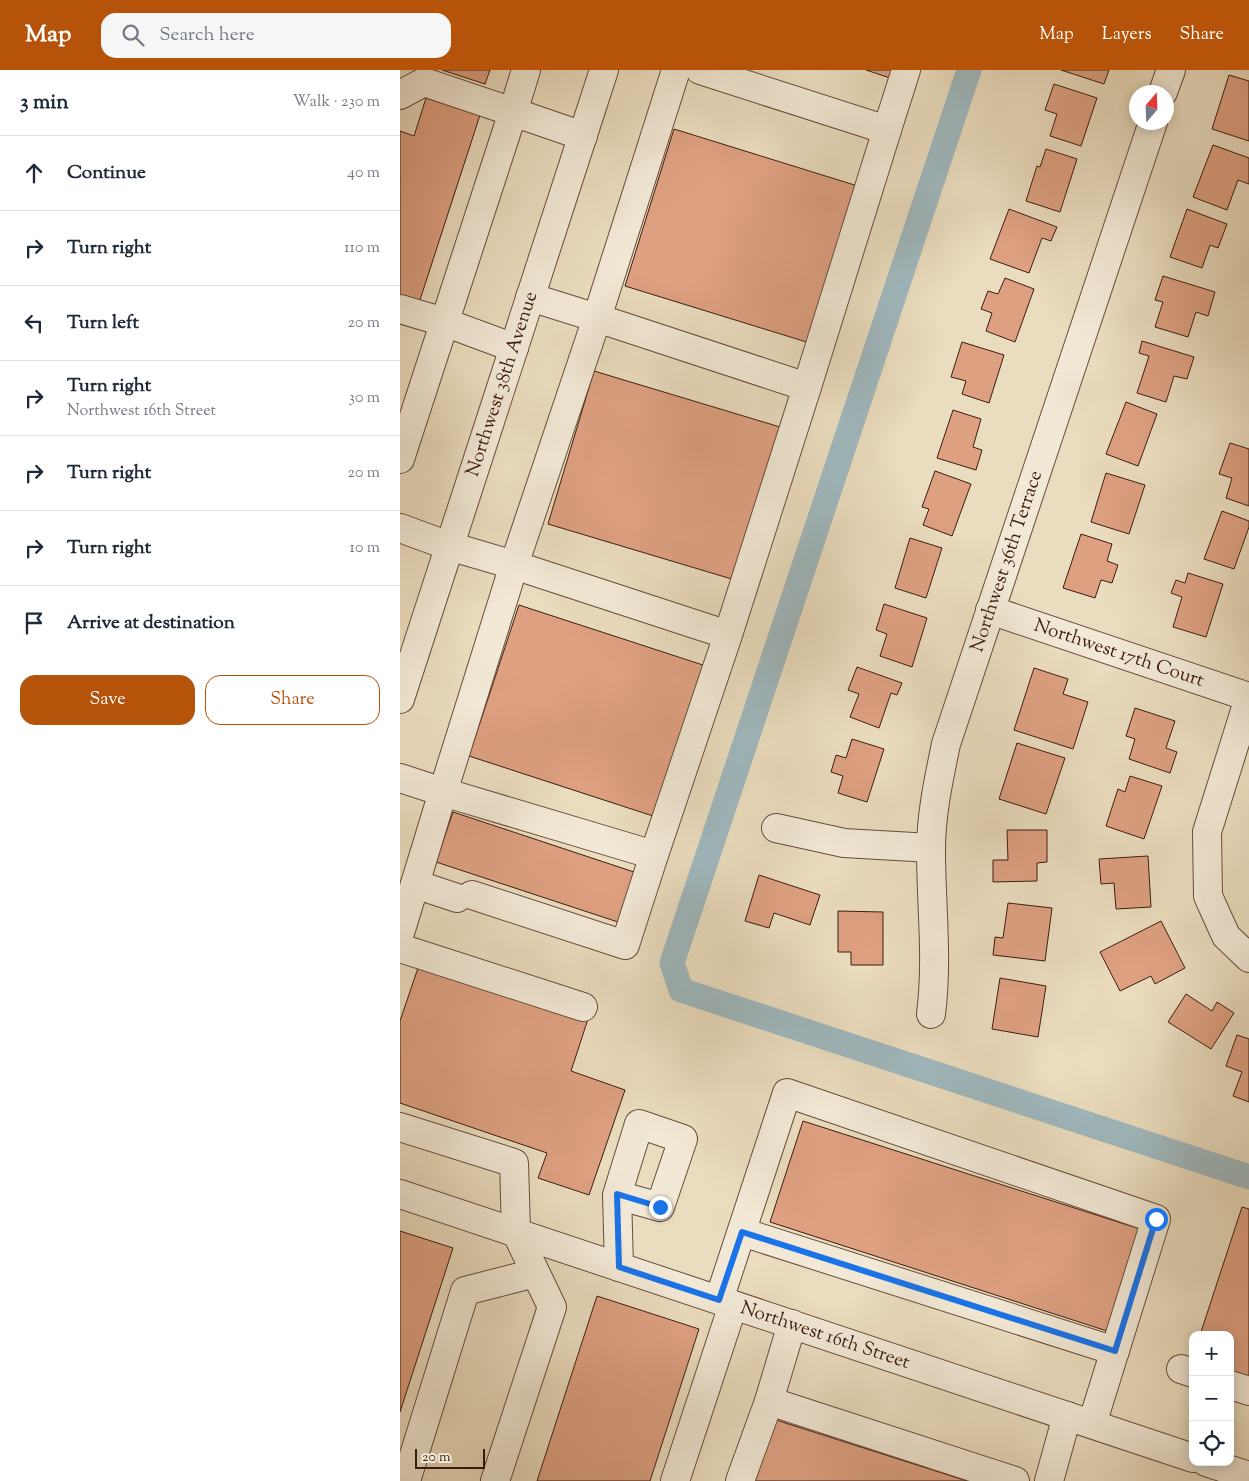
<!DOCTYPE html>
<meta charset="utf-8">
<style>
body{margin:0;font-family:"Sorts Mill Goudy",serif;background:#f6f6f7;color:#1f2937}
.controls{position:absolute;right:15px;bottom:15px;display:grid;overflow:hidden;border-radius:10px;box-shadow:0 2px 12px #0003}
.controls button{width:45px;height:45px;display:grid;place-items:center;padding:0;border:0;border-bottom:1px solid #e0e1e3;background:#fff;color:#1f2937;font:25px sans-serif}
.compass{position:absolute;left:729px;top:15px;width:45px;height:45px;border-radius:50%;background:#fff;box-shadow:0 2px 12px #0003;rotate:19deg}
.scale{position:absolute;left:15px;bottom:12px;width:70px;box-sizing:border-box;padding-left:5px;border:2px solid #3d1c10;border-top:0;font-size:14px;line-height:18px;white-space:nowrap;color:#3d1c10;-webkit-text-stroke:4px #f1e8d5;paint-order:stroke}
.stop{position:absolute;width:15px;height:15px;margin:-11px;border:4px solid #1a73e8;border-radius:50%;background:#fff}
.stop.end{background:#1a73e8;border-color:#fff;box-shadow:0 1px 5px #0008}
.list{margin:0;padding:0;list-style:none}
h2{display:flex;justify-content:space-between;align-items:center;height:65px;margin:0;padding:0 20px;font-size:21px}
h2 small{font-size:16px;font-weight:400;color:#747a83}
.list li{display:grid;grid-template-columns:32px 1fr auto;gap:15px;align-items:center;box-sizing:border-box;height:75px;padding:0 20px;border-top:1px solid #e0e1e3}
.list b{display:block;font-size:19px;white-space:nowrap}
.list p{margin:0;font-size:16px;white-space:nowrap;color:#747a83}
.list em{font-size:16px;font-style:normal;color:#747a83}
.actions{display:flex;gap:10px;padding:15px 20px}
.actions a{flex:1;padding:11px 0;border:1px solid #b45309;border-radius:15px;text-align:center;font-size:18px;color:#b45309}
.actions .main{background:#b45309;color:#fff}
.icon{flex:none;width:28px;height:28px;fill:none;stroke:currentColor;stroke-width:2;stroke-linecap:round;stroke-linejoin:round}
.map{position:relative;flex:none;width:849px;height:1411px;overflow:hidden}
header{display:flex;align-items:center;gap:30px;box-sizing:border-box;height:70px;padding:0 25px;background:#b45309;color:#fff}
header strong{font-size:24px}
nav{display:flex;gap:28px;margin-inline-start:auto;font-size:18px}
.search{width:350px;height:45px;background:#f6f6f7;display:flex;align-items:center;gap:12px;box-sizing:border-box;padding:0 18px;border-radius:15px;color:#747a83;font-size:19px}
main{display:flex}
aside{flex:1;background:#fff}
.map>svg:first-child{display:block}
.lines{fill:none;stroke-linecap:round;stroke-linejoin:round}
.canal{stroke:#9fb8be;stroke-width:25}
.building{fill:#dda081;stroke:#3d1c10}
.minor-casing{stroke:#684c3c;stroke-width:30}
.minor{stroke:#f1e8d5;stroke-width:28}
.route{stroke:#1a73e8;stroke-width:6}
.labels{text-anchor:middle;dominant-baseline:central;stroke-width:4.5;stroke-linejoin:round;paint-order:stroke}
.street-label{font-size:19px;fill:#3d1c10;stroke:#f1e8d5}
</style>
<header>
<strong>Map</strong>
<div class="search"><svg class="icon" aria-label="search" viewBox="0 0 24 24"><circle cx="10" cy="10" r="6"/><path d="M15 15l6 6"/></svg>Search here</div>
<nav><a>Map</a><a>Layers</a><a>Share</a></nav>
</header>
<main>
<aside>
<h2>3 min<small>Walk · 230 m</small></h2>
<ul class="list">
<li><svg class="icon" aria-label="ahead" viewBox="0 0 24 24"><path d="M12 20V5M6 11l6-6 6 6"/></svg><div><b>Continue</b></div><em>40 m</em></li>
<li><svg class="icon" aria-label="right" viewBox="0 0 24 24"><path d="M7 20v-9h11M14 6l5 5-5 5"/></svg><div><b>Turn right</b></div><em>110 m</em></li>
<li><svg class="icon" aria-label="left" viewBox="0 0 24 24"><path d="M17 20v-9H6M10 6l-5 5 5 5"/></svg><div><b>Turn left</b></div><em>20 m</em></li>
<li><svg class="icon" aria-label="right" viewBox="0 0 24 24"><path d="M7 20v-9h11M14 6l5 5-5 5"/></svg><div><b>Turn right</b><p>Northwest 16th Street</p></div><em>30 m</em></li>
<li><svg class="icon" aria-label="right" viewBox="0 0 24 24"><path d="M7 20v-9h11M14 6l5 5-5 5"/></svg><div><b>Turn right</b></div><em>20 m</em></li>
<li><svg class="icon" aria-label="right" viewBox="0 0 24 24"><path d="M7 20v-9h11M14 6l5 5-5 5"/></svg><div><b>Turn right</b></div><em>10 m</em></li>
<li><svg class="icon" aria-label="arrive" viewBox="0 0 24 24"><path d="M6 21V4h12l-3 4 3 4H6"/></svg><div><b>Arrive at destination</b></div></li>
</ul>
<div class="actions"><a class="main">Save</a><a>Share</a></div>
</aside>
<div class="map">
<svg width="849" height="1411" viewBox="0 0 849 1411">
<rect width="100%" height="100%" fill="#eadcbe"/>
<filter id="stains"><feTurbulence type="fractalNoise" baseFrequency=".004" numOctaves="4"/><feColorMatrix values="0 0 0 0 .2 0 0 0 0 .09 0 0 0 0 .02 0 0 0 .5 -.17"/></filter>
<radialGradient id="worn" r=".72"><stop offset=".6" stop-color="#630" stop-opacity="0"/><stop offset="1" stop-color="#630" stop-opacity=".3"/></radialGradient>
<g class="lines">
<!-- canal -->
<polyline class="canal" points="569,0 272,893 281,920 849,1107"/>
</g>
<!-- building -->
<g class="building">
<polygon points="42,0 90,0 85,14"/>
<polygon points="466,0 500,0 496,10"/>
<polygon points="661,0 709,0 704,14"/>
<polygon points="829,5 849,11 849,71 812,59"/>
<polygon points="654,14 697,28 681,76 650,66 657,44 645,40"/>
<polygon points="26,28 80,45 18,236 0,230 0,61 14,66"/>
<polygon points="274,59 461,117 413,274 225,216"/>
<polygon points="813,75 849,88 849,114 838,110 827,140 793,127"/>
<polygon points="646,79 677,89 660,142 626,131 637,96 640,97"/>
<polygon points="609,139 657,157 651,171 642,168 629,203 590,189"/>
<polygon points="787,139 827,154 818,178 810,175 802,198 770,187"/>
<polygon points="763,206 815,222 808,246 796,242 788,267 755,257 763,232 755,230"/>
<polygon points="605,208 634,219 615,272 586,261 592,243 581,239 588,221 598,224"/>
<polygon points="742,271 794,287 787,309 774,306 766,332 737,323 749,286 739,283"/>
<polygon points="562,272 604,285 589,333 562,324 566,311 551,307"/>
<polygon points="194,301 380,357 335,510 148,454"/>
<polygon points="726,332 757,344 738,396 706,384"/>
<polygon points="553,340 581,349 573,377 582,380 576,400 537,388"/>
<polygon points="830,373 849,379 849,436 826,428 832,408 819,404"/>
<polygon points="535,401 571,414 552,466 523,455 529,439 522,437"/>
<polygon points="706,403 745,415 729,464 691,452"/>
<polygon points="822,441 849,451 849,457 834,499 804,489"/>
<polygon points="681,464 712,474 707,491 718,495 712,513 701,510 695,528 663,518"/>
<polygon points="510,468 542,478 526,528 495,518"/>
<polygon points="788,503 823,514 806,567 773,557 782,527 771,523 776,510 785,513"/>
<polygon points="484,534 527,548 512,597 480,586 487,564 476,560"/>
<polygon points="119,535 306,596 256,747 69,686"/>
<polygon points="457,597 502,613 497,625 491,623 479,658 450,647 459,624 448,620"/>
<polygon points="634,598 668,609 663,624 688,632 673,679 614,660"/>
<polygon points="735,638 775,651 766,678 777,682 770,703 729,689 735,669 726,666"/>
<polygon points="452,669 484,679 467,732 438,723 443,706 431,702 436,685 446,688"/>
<polygon points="617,673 665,688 646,744 599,729"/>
<polygon points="730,706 762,716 744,769 706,756 718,719 725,722"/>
<polygon points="53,742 240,804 224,854 36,792"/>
<polygon points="607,760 647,760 647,792 637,793 637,811 593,812 593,790 608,790"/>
<polygon points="748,786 751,837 716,839 714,813 701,814 699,789"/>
<polygon points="359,805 420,825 410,855 374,843 369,858 345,851"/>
<polygon points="608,833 652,838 645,891 593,885 595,867 603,868"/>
<polygon points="438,841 483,842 483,895 451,895 451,882 438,882"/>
<polygon points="761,851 785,898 755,914 751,906 720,921 700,882"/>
<polygon points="20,892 188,949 171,1001 225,1020 189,1125 138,1108 147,1083 0,1033 0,951"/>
<polygon points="600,908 646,916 638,967 592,959"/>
<polygon points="786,924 812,941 817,932 834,943 811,979 768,952"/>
<polygon points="837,965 849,969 849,1032 833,1026 842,1002 826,996"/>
<polygon points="403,1051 740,1159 707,1261 370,1152"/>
<polygon points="842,1137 849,1139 849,1312 830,1306 830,1265 800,1265"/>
<polygon points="0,1161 53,1178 0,1342"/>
<polygon points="197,1226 299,1259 250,1411 137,1411"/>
<polygon points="373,1349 567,1411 353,1411"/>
</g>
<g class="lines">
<!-- minor casing -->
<g class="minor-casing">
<g id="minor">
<polyline points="276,0 197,248 407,317 487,60"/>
<polyline points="300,0 487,60 506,0"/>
<polyline points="763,22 771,0"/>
<polyline points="0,25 24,12 113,42 126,0"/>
<polyline points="0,239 44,252 114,278"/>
<polyline points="0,389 113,42 183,66"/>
<polyline points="0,458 49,476 114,495 197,248 130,227"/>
<path id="s1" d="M590,540l259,87"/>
<polyline points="328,565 254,785 43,722 114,495 328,565 407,317"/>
<polyline points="849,628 807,762 808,826 826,866 849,888"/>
<path id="s2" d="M0,629l204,-629"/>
<polyline points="0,708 43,722 0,863"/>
<polyline points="376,758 444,773 531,778"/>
<polyline points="15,814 57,828"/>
<polyline points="72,825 225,875 254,785"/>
<polyline points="0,878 183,937"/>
<path id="s3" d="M531,944c7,-55 0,-109 0,-164 0,-36 8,-72 15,-106l207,-622"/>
<polyline points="0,1057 114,1093 116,1162 152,1237 95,1411"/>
<path id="s4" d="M0,1124l793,264"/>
<polyline points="217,1125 260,1137 283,1069 239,1054 217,1125 219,1197"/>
<polyline points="342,1162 715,1281"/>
<polyline points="319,1230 387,1023 756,1149 692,1354"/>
<polyline points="392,1254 369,1331 615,1411"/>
<polyline points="781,1299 793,1303"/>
<polyline points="830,1315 849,1321"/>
<polyline points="806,1392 849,1406"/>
<polyline points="6,1411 65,1221 135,1203"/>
<polyline points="275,1411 333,1235"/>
<polyline points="340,1411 369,1331"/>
<polyline points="649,1411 667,1346"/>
</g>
</g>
<!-- minor -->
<use href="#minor" class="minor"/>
</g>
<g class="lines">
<!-- route -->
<polyline class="route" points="260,1137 217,1124 219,1197 319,1230 342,1162 715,1281 756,1149"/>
</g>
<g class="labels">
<!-- street labels -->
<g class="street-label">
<text stroke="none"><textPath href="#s2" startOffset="331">Northwest 38th Avenue</textPath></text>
<text stroke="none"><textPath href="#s3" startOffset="464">Northwest 36th Terrace</textPath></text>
<text stroke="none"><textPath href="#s1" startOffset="136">Northwest 17th Court</textPath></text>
<text stroke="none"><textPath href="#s4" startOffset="448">Northwest 16th Street</textPath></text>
</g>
</g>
<rect width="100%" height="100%" filter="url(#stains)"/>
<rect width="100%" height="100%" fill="url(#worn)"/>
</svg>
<div class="controls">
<button>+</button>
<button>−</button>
<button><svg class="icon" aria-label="locate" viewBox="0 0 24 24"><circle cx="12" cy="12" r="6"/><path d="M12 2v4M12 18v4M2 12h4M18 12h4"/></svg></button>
</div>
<svg class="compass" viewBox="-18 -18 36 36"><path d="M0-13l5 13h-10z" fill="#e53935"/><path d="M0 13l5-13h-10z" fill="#747a83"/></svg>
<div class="scale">20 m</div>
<div class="stop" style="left:756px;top:1149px"></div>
<div class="stop end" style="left:260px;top:1137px"></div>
</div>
</main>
